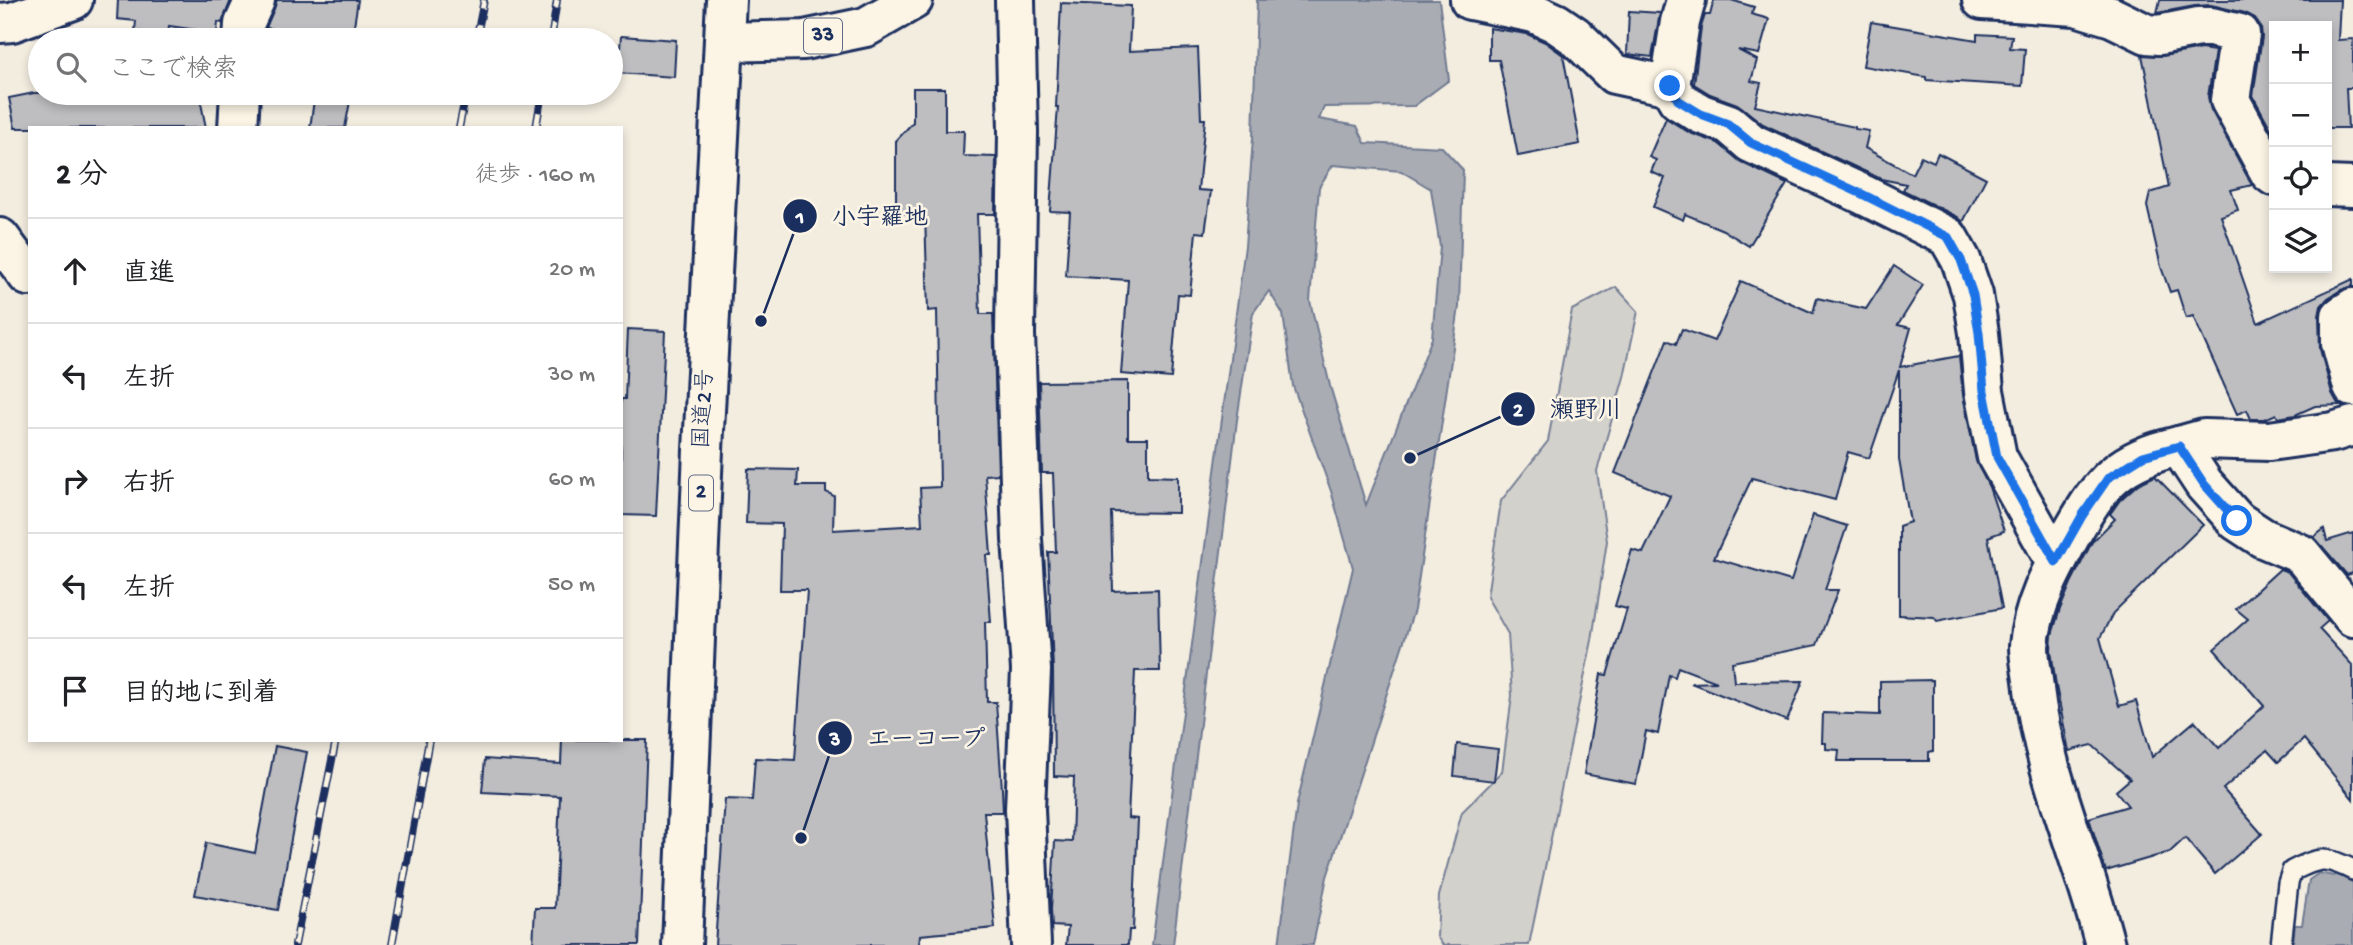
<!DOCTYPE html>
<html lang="ja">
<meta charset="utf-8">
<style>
body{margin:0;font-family:"Gochi Hand","Klee One",sans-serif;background:#f2f2f2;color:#202124}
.controls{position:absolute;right:21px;top:21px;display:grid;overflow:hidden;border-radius:0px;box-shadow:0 4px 10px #0003}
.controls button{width:63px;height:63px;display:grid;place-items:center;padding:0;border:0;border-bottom:2px solid #e0e0e0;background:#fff;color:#202124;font:35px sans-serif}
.stop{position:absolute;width:21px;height:21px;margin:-16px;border:5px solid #1a73e8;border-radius:50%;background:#fff}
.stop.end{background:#1a73e8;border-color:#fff;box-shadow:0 2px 7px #0008}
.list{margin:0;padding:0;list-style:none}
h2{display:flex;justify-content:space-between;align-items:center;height:91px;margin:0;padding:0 28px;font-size:30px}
h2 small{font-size:23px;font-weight:400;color:#757577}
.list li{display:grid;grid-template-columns:46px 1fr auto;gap:21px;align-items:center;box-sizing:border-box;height:105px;padding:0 28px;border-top:2px solid #e0e0e0}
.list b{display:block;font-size:26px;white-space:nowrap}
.list em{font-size:23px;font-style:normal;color:#757577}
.icon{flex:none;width:38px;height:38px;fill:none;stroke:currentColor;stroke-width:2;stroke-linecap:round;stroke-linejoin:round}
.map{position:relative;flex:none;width:2353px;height:945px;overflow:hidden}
.search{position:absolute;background:#fff;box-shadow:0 4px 10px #0003;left:28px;top:28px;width:595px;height:77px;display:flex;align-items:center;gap:18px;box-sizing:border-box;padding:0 24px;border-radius:38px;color:#757577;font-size:26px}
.panel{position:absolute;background:#fff;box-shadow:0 4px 10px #0003;left:28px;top:126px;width:595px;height:616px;border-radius:0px}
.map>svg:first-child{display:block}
.green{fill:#d3d1cc;stroke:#778095;stroke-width:2}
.water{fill:#a9acb3;stroke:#707a91;stroke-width:2;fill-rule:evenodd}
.building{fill:#bebec0;stroke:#1b2f5e;stroke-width:2}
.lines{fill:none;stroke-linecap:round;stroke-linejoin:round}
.lane-casing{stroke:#1b2f5e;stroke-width:24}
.street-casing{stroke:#1b2f5e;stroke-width:44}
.primary-casing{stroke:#1b2f5e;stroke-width:44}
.highway-casing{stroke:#1b2f5e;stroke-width:44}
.lane{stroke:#fcf5e5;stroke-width:19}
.street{stroke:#fcf5e5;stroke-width:38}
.primary{stroke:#fcf5e5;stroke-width:38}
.highway{stroke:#fcf5e5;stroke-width:38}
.rail-casing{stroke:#1b2f5e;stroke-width:8}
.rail{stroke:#fcf5e5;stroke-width:5;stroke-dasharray:16;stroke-linecap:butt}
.route{stroke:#1a73e8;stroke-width:9}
.labels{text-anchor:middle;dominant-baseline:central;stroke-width:5;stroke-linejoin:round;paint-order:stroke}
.shield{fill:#fcf5e5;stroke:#5e6a86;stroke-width:2}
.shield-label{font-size:21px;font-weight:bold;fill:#1b2f5e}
.street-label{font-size:23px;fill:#1b2f5e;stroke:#fcf5e5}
.leader{fill:none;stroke:#1b2f5e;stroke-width:2.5}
.callout-dot{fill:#1b2f5e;stroke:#fcf5e5;stroke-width:2.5}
.mark-label{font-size:21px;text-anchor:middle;font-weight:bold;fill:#fff}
.callout-label{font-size:24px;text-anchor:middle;font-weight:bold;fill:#1b2f5e;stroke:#fcf5e5;stroke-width:5;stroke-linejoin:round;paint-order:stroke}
</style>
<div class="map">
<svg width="2353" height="945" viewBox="0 0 2353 945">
<rect width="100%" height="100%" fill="#f3ede0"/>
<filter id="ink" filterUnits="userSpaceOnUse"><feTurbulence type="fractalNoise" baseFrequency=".0143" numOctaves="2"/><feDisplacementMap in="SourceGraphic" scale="14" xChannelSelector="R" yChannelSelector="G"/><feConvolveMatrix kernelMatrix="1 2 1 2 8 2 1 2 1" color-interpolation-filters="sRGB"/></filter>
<g filter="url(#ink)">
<!-- green -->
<polygon class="green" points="1616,287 1638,311 1624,377 1597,471 1607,541 1592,640 1529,945 1443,945 1437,937 1439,896 1462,812 1502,772 1512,696 1508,634 1487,597 1501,501 1548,441 1572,310"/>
<!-- water -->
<g class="water">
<path d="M1257,0h182l10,80 -35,26 -90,1 -5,12 38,7 8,17 77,4 21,23 -4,137 -45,303 -87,267 -14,68h-34l18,-141 56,-236 -22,-77 -38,-105 -10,-72 -14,-23 -16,22 -16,107 -64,525h-21l93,-699 8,-108zM1333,165l68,6 30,18 9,58 -8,91 -66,167 -36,-119 -20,-85 9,-114z"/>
<polygon points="2336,872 2353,883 2353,945 2293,945 2295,925 2302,925 2309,880 2319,873 2334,876"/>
</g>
<!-- building -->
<g class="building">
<polygon points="118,0 231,0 222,23 218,22 217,33 169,26 168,36 135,31 136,21 117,19"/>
<polygon points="277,0 358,0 352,39 266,28"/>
<polygon points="1714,0 1731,0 1754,7 1751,14 1769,19 1759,54 1738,50 1757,60 1751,81 1761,83 1755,106 1855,127 1855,129 1869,131 1865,148 1912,174 1921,156 1934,162 1938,153 1986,178 1963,222 1958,217 1903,190 1906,184 1881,179 1763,124 1737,104 1710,94 1694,84 1701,27 1705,15 1710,15"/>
<polygon points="2160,0 2340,0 2338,40 2353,39 2353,88 2346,88 2348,128 2327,128 2327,26 2274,26 2274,130 2272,131 2253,96 2262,37 2261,27 2255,18 2245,13 2211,5 2195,6 2157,13"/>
<polygon points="1061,3 1131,6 1129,51 1198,48 1201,119 1205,119 1198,190 1211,191 1205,233 1196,232 1190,295 1178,294 1171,378 1121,374 1128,280 1066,276 1070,212 1050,211 1058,107 1056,107"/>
<polygon points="1629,11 1660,13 1652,57 1627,54"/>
<polygon points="1871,22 1977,40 1977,34 2012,36 2010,48 2025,49 2022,86 1926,80 1926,77 1863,66"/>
<polygon points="1489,28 1527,34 1545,42 1563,55 1580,144 1518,156 1499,60 1489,60"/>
<polygon points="621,36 676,40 674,77 618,73"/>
<polygon points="2201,49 2215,51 2208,97 2211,110 2252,185 2231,190 2238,210 2221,216 2258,323 2353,279 2353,286 2341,290 2328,298 2321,306 2319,316 2320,349 2332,393 2337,402 2342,405 2315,406 2295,415 2278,418 2276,414 2265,419 2251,419 2247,410 2237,414 2193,316 2186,318 2177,290 2170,292 2161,267 2147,206 2150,193 2169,187 2142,55 2163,56"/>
<polygon points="913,88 945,88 945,131 964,131 963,156 996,157 995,214 977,214 980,314 993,314 998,474 985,475 991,555 986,555 991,622 985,622 987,702 996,702 1002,789 1003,812 984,812 995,928 920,935 919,945 715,945 725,799 752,800 755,758 795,760 807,590 780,590 782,524 746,523 748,469 798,470 797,486 826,486 826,492 834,496 833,530 922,525 920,488 940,487 937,310 928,311 925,214 896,213 896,141 913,122"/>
<polygon points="34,93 199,93 206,128 15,128 9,98"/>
<polygon points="315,93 349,93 348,96 351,96 345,128 310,128"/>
<polygon points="1666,118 1690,133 1718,143 1742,163 1787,184 1749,246 1723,230 1685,214 1683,220 1653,207 1665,178 1651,172 1656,160 1649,157"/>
<polygon points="1894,266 1923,285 1898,325 1911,328 1900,367 1959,356 1963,395 1976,461 1989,487 2004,531 1988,537 2002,608 1937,621 1934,617 1899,615 1899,526 1910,522 1899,460 1899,370 1869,458 1848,452 1835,500 1752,478 1714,558 1791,581 1813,515 1847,526 1825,590 1838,590 1817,645 1732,662 1734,682 1803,681 1787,721 1691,683 1717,682 1678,667 1675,677 1669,675 1658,734 1646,731 1636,784 1584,774 1601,674 1607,675 1627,609 1615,606 1632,550 1643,553 1670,496 1615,473 1667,340 1676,344 1682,329 1714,341 1741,281 1813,313 1817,298 1866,309"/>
<polygon points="628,329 665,331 656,516 621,515 621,399 625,399"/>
<polygon points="1128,381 1128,438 1148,438 1148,476 1178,477 1178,513 1111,512 1113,591 1158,589 1160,671 1135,671 1128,818 1138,819 1133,930 1129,930 1128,945 1066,945 1068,927 1052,926 1051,909 1055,841 1072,842 1074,777 1054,776 1053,669 1048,552 1056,552 1053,473 1042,473 1039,382"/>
<polygon points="2155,476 2203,525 2113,613 2100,638 2119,706 2136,701 2152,757 2195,721 2219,748 2264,706 2214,649 2248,619 2236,609 2280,569 2288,572 2328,621 2319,629 2353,666 2353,799 2304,739 2278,762 2267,750 2223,789 2262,834 2215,874 2185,838 2170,852 2106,871 2089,818 2128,806 2116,791 2130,779 2092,745 2069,751 2056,686 2051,650 2052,635 2060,609 2071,583 2092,542 2115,519 2110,514 2120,500 2138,484"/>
<polygon points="2324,529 2327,541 2353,533 2353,573 2347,575 2314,537"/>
<polygon points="1933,680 1933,751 1929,752 1929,761 1838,761 1839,750 1826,749 1826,743 1822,743 1823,713 1880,715 1880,681"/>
<polygon points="562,740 647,740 639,945 533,945 535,908 555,908 560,796 482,792 485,759 561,764"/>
<polygon points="1457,744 1498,749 1494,781 1454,776"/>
<polygon points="275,746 307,752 278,910 195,895 206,843 255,853"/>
</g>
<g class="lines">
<!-- lane casing -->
<g class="lane-casing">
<path id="lane" d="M2281,945l7,-62 4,-12c28,-14 33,-15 61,-1"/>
</g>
<!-- street casing -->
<g class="street-casing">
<g id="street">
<polyline points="1015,0 1018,132 1015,334 1022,539 1031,670 1025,809 1031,945"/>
<polyline points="1470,0 1534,13 1556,23 1575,36 1614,74 1670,86"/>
<polyline points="1686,0 1680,22 1670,86 1678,100 1701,114 1729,124 1751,143 1862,194 1948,237 1961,260 1973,295 1979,333 1984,391 1997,457 2056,562"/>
<polyline points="1982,0 2076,6 2112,17 2147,34 2159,35 2199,27 2211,27 2240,34 2230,100 2270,173 2274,176"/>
<polyline points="0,23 12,22 73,0"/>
<polyline points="243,40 244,24 255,0"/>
<polyline points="238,128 240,93"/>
<polyline points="2327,186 2353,187"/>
<polyline points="0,238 28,276"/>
<polyline points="2353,308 2341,316 2341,343 2353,387"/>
<polyline points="2179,446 2204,439 2269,441 2333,432 2353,426"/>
<path d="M2105,945c-21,-86 -61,-169 -71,-256 -1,-14 -5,-29 -5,-43 3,-41 24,-78 43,-113 30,-53 47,-73 107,-87l25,38 33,37 26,17 38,16 52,63"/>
</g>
</g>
<!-- primary casing -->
<g class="primary-casing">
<polyline id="primary" points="725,42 804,40 866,27 913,0"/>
</g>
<!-- highway casing -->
<g class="highway-casing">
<polyline id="highway" points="682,945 703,450 726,0"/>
</g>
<!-- lane -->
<use href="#lane" class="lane"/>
<!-- street -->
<use href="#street" class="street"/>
<!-- primary -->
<use href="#primary" class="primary"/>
<!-- highway -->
<use href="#highway" class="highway"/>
<!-- rail casing -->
<g class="rail-casing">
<g id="rail">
<polyline points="476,40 484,0"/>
<polyline points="551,40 557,0"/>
<polyline points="459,128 466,93"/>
<polyline points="536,128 542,93"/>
<polyline points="295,945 336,740"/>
<polyline points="392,945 429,740"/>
</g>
</g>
<!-- rail -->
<use href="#rail" class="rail"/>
</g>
</g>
<g class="lines" filter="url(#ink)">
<!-- route -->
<polyline class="route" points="1670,86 1678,100 1701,114 1728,124 1751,143 1862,194 1948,237 1961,260 1973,295 1979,333 1984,391 1997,457 2056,562 2082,516 2108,478 2143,456 2179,446 2204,484 2237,521"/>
</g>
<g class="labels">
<!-- shield labels -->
<g class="shield">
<rect x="804" y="18.5" width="38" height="35" rx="5"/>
<rect x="689" y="475.5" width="24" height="35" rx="5"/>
</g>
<g class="shield-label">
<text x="823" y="36">33</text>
<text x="701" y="493">2</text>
</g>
<!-- street labels -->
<g class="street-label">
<text transform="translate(705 409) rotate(-87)">国道2号</text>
</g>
</g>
<!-- callouts -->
<path class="leader" d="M761 321L800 216M1410 458L1518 409M801 838L835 738"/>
<g class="callout-dot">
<circle cx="761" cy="321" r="7"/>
<circle cx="1410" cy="458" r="7"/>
<circle cx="801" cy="838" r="7"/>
<circle cx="800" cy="216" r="18"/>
<circle cx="1518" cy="409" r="18"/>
<circle cx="835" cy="738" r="18"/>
</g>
<g class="mark-label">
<text x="800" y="223">1</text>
<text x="1518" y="416">2</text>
<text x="835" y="745">3</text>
</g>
<g class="callout-label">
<text x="880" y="224">小宇羅地</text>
<text x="1586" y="417">瀬野川</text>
<text x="926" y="746">エーコープ</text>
</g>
</svg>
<div class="controls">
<button>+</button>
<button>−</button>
<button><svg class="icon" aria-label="locate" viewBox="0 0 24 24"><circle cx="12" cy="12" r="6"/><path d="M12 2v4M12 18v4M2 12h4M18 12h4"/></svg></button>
<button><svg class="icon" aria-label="layers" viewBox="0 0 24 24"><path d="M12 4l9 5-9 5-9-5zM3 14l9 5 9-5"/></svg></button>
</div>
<div class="stop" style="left:2237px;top:521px"></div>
<div class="stop end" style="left:1670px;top:86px"></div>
<div class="search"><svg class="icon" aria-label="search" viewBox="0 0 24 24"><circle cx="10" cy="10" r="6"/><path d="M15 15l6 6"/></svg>ここで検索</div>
<section class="panel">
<h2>2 分<small>徒歩 · 160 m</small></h2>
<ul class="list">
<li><svg class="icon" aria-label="ahead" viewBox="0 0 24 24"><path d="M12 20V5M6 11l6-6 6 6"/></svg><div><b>直進</b></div><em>20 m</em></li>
<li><svg class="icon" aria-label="left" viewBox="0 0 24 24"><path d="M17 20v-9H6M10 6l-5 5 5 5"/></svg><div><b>左折</b></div><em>30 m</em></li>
<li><svg class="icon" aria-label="right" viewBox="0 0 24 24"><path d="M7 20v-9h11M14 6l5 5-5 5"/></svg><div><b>右折</b></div><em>60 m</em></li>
<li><svg class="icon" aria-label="left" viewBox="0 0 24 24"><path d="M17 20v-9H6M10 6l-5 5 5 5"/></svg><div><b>左折</b></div><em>50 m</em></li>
<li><svg class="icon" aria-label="arrive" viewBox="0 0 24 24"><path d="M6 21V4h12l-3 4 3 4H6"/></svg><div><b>目的地に到着</b></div></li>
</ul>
</section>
</div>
